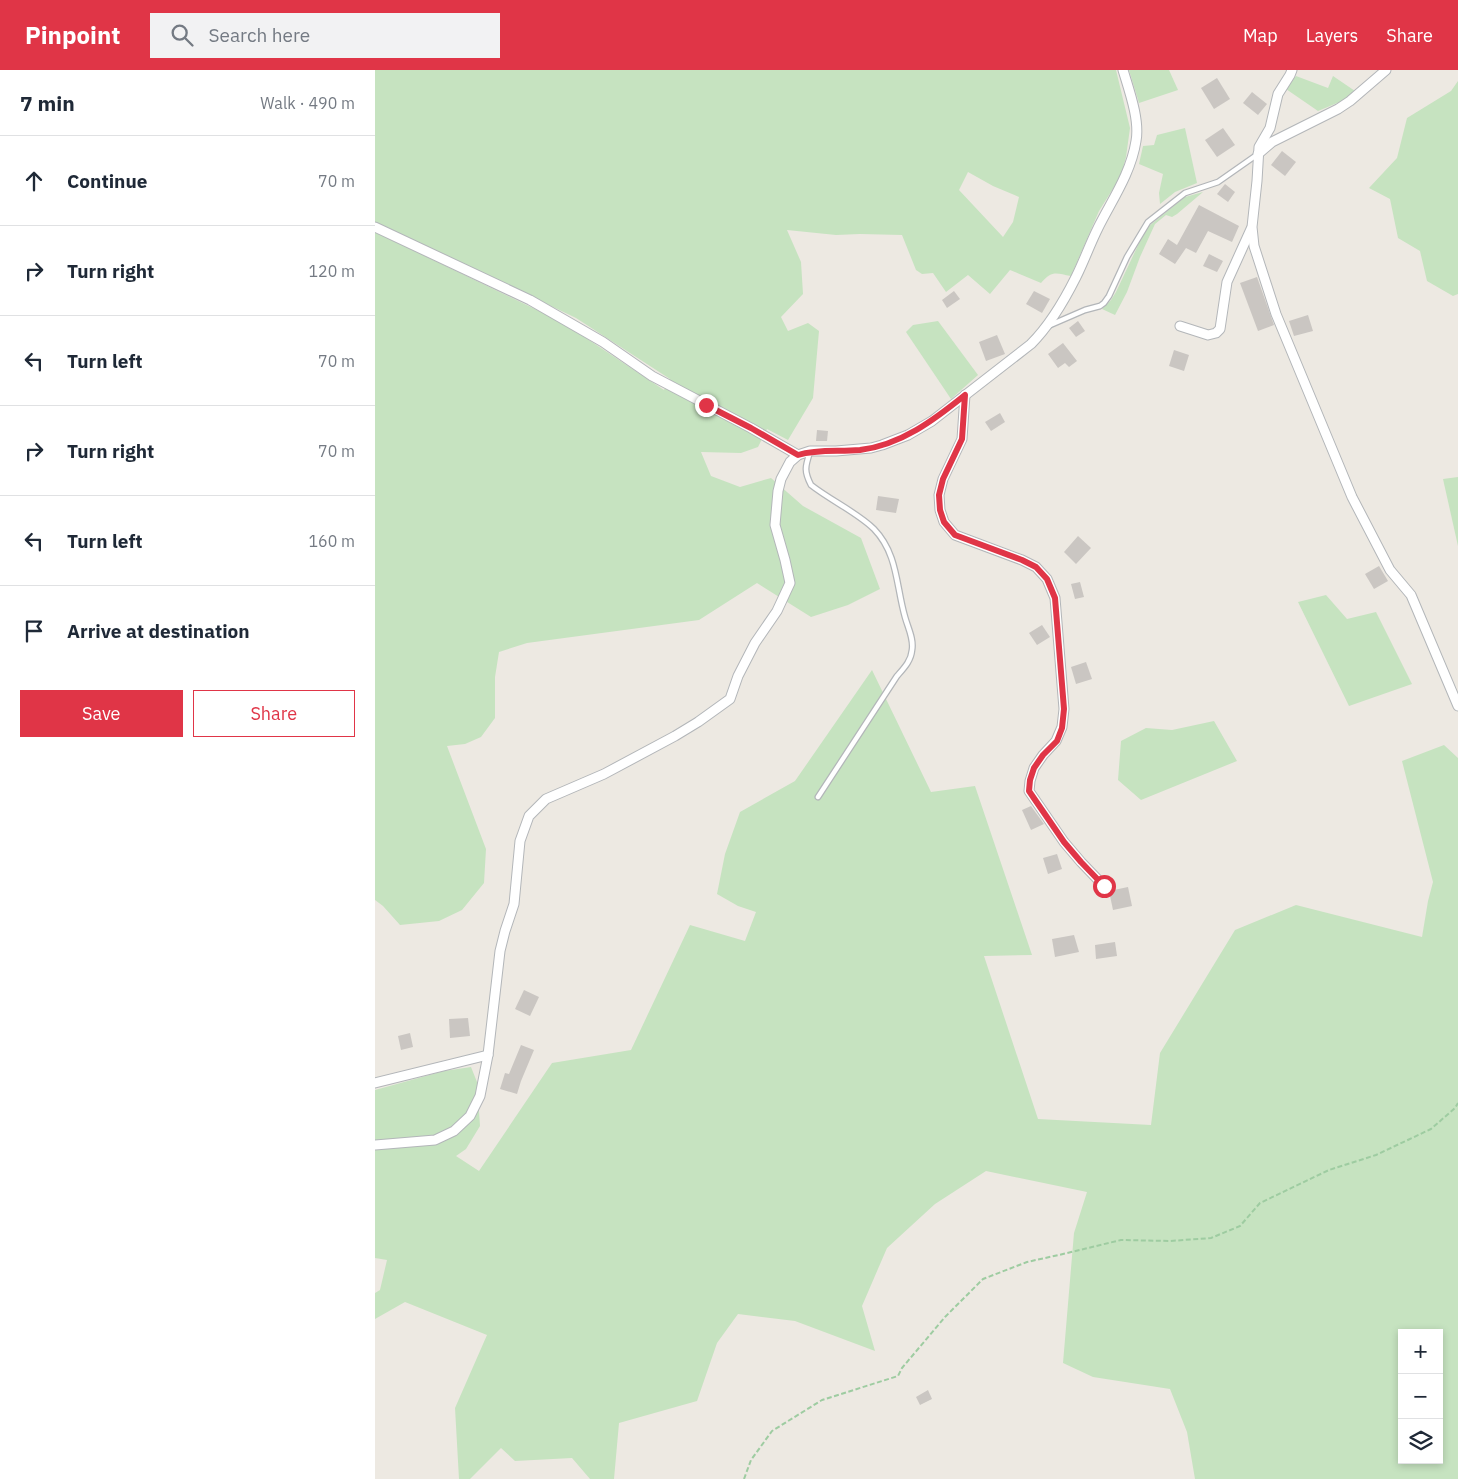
<!DOCTYPE html>
<meta charset="utf-8">
<style>
body{margin:0;font-family:"IBM Plex Sans",sans-serif;background:#f2f2f3;color:#1f2937}
.controls{position:absolute;right:15px;bottom:15px;display:grid;overflow:hidden;border-radius:0px;box-shadow:0 2px 8px #0003}
.controls button{width:45px;height:45px;display:grid;place-items:center;padding:0;border:0;border-bottom:1px solid #e0e1e3;background:#fff;color:#1f2937;font:25px sans-serif}
.stop{position:absolute;width:15px;height:15px;margin:-11px;border:4px solid #e03547;border-radius:50%;background:#fff}
.stop.end{background:#e03547;border-color:#fff;box-shadow:0 1px 5px #0008}
.list{margin:0;padding:0;list-style:none}
h2{display:flex;justify-content:space-between;align-items:center;height:65px;margin:0;padding:0 20px;font-size:21px}
h2 small{font-size:16px;font-weight:400;color:#747a83}
.list li{display:grid;grid-template-columns:32px 1fr auto;gap:15px;align-items:center;box-sizing:border-box;height:90px;padding:0 20px;border-top:1px solid #e0e1e3}
.list b{display:block;font-size:19px;white-space:nowrap}
.list em{font-size:16px;font-style:normal;color:#747a83}
.actions{display:flex;gap:10px;padding:15px 20px}
.actions a{flex:1;padding:11px 0;border:1px solid #e03547;border-radius:0px;text-align:center;font-size:18px;color:#e03547}
.actions .main{background:#e03547;color:#fff}
.icon{flex:none;width:28px;height:28px;fill:none;stroke:currentColor;stroke-width:2;stroke-linecap:round;stroke-linejoin:round}
.map{position:relative;flex:none;width:1083px;height:1409px;overflow:hidden}
header{display:flex;align-items:center;gap:30px;box-sizing:border-box;height:70px;padding:0 25px;background:#e03547;color:#fff}
header strong{font-size:24px}
nav{display:flex;gap:28px;margin-inline-start:auto;font-size:18px}
.search{width:350px;height:45px;background:#f2f2f3;display:flex;align-items:center;gap:12px;box-sizing:border-box;padding:0 18px;border-radius:0px;color:#747a83;font-size:19px}
main{display:flex}
aside{flex:1;background:#fff}
.map>svg:first-child{display:block}
.green{fill:#c6e3c0;fill-rule:evenodd}
.building{fill:#cac6c2}
.lines{fill:none;stroke-linecap:round;stroke-linejoin:round}
.service-casing{stroke:#b3b6b9;stroke-width:7}
.minor-casing{stroke:#b3b6b9;stroke-width:11}
.path{stroke:#9ecca1;stroke-width:2;stroke-dasharray:5 2.5;stroke-linecap:butt}
.service{stroke:#fff;stroke-width:4.5}
.minor{stroke:#fff;stroke-width:9}
.route{stroke:#e03547;stroke-width:6}
</style>
<header>
<strong>Pinpoint</strong>
<div class="search"><svg class="icon" aria-label="search" viewBox="0 0 24 24"><circle cx="10" cy="10" r="6"/><path d="M15 15l6 6"/></svg>Search here</div>
<nav><a>Map</a><a>Layers</a><a>Share</a></nav>
</header>
<main>
<aside>
<h2>7 min<small>Walk · 490 m</small></h2>
<ul class="list">
<li><svg class="icon" aria-label="ahead" viewBox="0 0 24 24"><path d="M12 20V5M6 11l6-6 6 6"/></svg><div><b>Continue</b></div><em>70 m</em></li>
<li><svg class="icon" aria-label="right" viewBox="0 0 24 24"><path d="M7 20v-9h11M14 6l5 5-5 5"/></svg><div><b>Turn right</b></div><em>120 m</em></li>
<li><svg class="icon" aria-label="left" viewBox="0 0 24 24"><path d="M17 20v-9H6M10 6l-5 5 5 5"/></svg><div><b>Turn left</b></div><em>70 m</em></li>
<li><svg class="icon" aria-label="right" viewBox="0 0 24 24"><path d="M7 20v-9h11M14 6l5 5-5 5"/></svg><div><b>Turn right</b></div><em>70 m</em></li>
<li><svg class="icon" aria-label="left" viewBox="0 0 24 24"><path d="M17 20v-9H6M10 6l-5 5 5 5"/></svg><div><b>Turn left</b></div><em>160 m</em></li>
<li><svg class="icon" aria-label="arrive" viewBox="0 0 24 24"><path d="M6 21V4h12l-3 4 3 4H6"/></svg><div><b>Arrive at destination</b></div></li>
</ul>
<div class="actions"><a class="main">Save</a><a>Share</a></div>
</aside>
<div class="map">
<svg width="1083" height="1409" viewBox="0 0 1083 1409">
<rect width="100%" height="100%" fill="#ede9e2"/>
<!-- green -->
<g class="green">
<path d="M0,0h741l14,58 -4,29 -5,19 -22,35 -28,65c-15,-3 -19,-6 -30,7l-31,-13 -20,24 -22,-19 -22,17 -13,-19 -11,1 -6,-4 -14,-35 -42,-1 -24,1 -49,-5 14,32 2,32 -22,23 7,14 20,-8 11,8 -6,67 -25,42 -21,-11 -9,18 -17,6 -40,-1 10,24 29,11 31,-9 32,28 58,32 19,51 -32,16 -37,12 -54,-34 -58,37 -172,23 -28,9 -4,25v41l-14,19 -16,7 -18,2 39,103 -2,34 -22,27 -23,11 -39,4 -17,-19 -8,-6v-668l187,90 102,68 6,-11 -94,-61 -201,-96zM593,102l25,14 26,11 -6,25 -10,15 -44,-47z"/>
<polygon points="754,0 794,0 803,20 764,33"/>
<polygon points="921,6 953,18 958,6 980,21 967,31 943,41 911,19"/>
<polygon points="1083,11 1083,224 1078,226 1052,211 1045,181 1023,168 1015,129 994,118 1022,88 1032,48 1076,21"/>
<polygon points="810,58 822,113 800,122 785,134 784,123 788,104 764,94 768,76 779,75 782,65"/>
<polygon points="828,122 802,144 797,147 791,145 780,154 765,187 752,222 740,245 727,239 736,230 741,222 765,171 774,156 810,127"/>
<polygon points="563,251 603,305 576,329 531,262 538,255"/>
<polygon points="1083,407 1083,476 1068,409"/>
<polygon points="951,525 972,549 1001,542 1037,614 974,636 923,532"/>
<path d="M497,600l59,122 44,-6 57,169 -48,1 54,163 113,6 9,-72 75,-123 61,-25 126,32 6,-36 5,-19 -31,-121 42,-16 14,13v721h-263l-8,-47 -17,-43 -77,-12 -30,-14 11,-130 13,-41 -101,-21 -51,33 -48,44 -25,58 13,45 -80,-30 -57,-7 -21,29 -20,58 -78,22 -5,56h-24l-18,-21 -57,3 -14,-13 -31,31h-11l-4,-71 32,-73 -82,-33 -30,17v-26l5,-3 7,-30 -12,-2v-168l69,-19 27,-4 6,15 3,44 -14,23 -10,7 23,15 73,-108 79,-13 59,-125 55,16 11,-29 -18,-6 -21,-12 8,-40 15,-42 55,-31zM1027,1263h37v127h-37z"/>
<polygon points="839,651 862,691 766,730 743,710 746,671 771,658 797,660"/>
</g>
<!-- building -->
<g class="building">
<polygon points="842,8 855,29 839,39 826,18"/>
<polygon points="877,22 892,34 883,45 868,33"/>
<polygon points="848,58 860,75 842,87 830,70"/>
<polygon points="907,81 921,92 910,106 896,95"/>
<polygon points="850,114 860,122 853,132 842,124"/>
<polygon points="824,135 864,156 857,172 833,161 821,183 811,178 800,194 784,184 793,169 802,175"/>
<polygon points="834,184 848,191 842,202 828,196"/>
<polygon points="882,207 899,255 883,261 865,213"/>
<polygon points="579,221 585,229 572,238 567,230"/>
<polygon points="659,221 675,229 667,243 651,234"/>
<polygon points="933,245 938,261 919,266 914,251"/>
<polygon points="703,251 710,261 701,267 694,258"/>
<polygon points="622,265 630,284 611,291 604,272"/>
<polygon points="688,273 702,291 694,297 690,293 683,298 673,284"/>
<polygon points="799,280 814,285 809,301 794,296"/>
<polygon points="625,343 630,352 616,361 610,352"/>
<polygon points="442,360 453,361 452,371 441,371"/>
<polygon points="503,426 524,429 521,443 501,440"/>
<polygon points="703,466 716,478 701,494 689,482"/>
<polygon points="1004,496 1013,511 999,519 990,504"/>
<polygon points="705,512 709,527 700,529 696,514"/>
<polygon points="667,555 675,567 662,575 654,563"/>
<polygon points="711,592 717,609 701,614 696,597"/>
<polygon points="656,736 669,754 656,760 647,740"/>
<polygon points="682,784 687,799 673,804 668,788"/>
<polygon points="753,817 757,836 738,840 734,821"/>
<polygon points="699,865 704,882 680,887 677,869"/>
<polygon points="740,872 742,886 721,889 720,875"/>
<polygon points="149,920 164,927 155,946 140,939"/>
<polygon points="93,948 95,966 75,968 74,949"/>
<polygon points="35,963 38,977 26,980 23,966"/>
<polygon points="146,975 159,980 146,1011 142,1024 125,1019 130,1003 134,1004"/>
<polygon points="553,1320 557,1329 545,1335 541,1327"/>
</g>
<g class="lines">
<!-- service casing -->
<g class="service-casing">
<g id="service">
<polyline points="673,256 710,240 725,236 729,233 734,226 752,187 773,152 810,123 843,112 883,84"/>
<path d="M435,382c-5,15 -6,19 1,33 19,15 47,28 63,44 24,25 22,57 31,88 3,11 9,22 7,33 -1,11 -8,18 -15,26l-79,121"/>
</g>
</g>
<!-- minor casing -->
<g class="minor-casing">
<g id="minor">
<polyline points="917,0 915,5 903,24 895,58 884,77 882,111 877,157 879,176 901,244 977,427 1015,500 1036,525 1083,636"/>
<polyline points="883,84 897,72 963,39 975,31 1011,0"/>
<polyline points="0,157 155,230 228,272 277,306 376,358 423,385"/>
<polyline points="805,256 833,265 841,263 845,259 852,212 876,159"/>
<polyline points="590,325 587,369 568,409 564,425 565,440 569,452 580,465 647,490 661,497 672,509 680,528 689,639 687,657 681,671 668,685 659,698 655,711 654,721 689,772 706,792 729,816"/>
<polyline points="0,1013 113,985"/>
<path d="M0,1075l60,-5 19,-9 16,-15 10,-20 8,-41 12,-104 5,-20 9,-27 6,-63 9,-25 17,-17 58,-25 71,-38 23,-14 32,-23 8,-23 17,-33 22,-32 13,-28 -5,-23 -10,-35 3,-34 3,-12 9,-17 8,-7 12,-4h26l35,-3 11,-3 26,-10 24,-14 99,-77c19,-19 33,-43 45,-67 8,-16 14,-33 22,-49 14,-28 33,-55 38,-87 4,-21 -7,-51 -13,-71"/>
</g>
</g>
<!-- path -->
<polyline class="path" points="369,1409 376,1390 397,1361 447,1330 523,1306 527,1298 570,1247 608,1209 652,1192 688,1184 746,1170 795,1171 836,1168 865,1156 885,1133 954,1100 1001,1085 1056,1059 1080,1038 1083,1033"/>
<!-- service -->
<use href="#service" class="service"/>
<!-- minor -->
<use href="#minor" class="minor"/>
</g>
<g class="lines">
<!-- route -->
<path class="route" d="M331,335l45,23 47,27c20,-6 41,-3 62,-5 41,-5 74,-30 105,-55l-3,44 -19,40 -4,16 1,15 4,12 11,13 67,25 14,7 11,12 8,19 9,111 -2,19 -5,13 -14,14 -9,13 -4,12 -1,11 35,51 17,20 23,24"/>
</g>
</svg>
<div class="controls">
<button>+</button>
<button>−</button>
<button><svg class="icon" aria-label="layers" viewBox="0 0 24 24"><path d="M12 4l9 5-9 5-9-5zM3 14l9 5 9-5"/></svg></button>
</div>
<div class="stop" style="left:729px;top:816px"></div>
<div class="stop end" style="left:331px;top:335px"></div>
</div>
</main>
